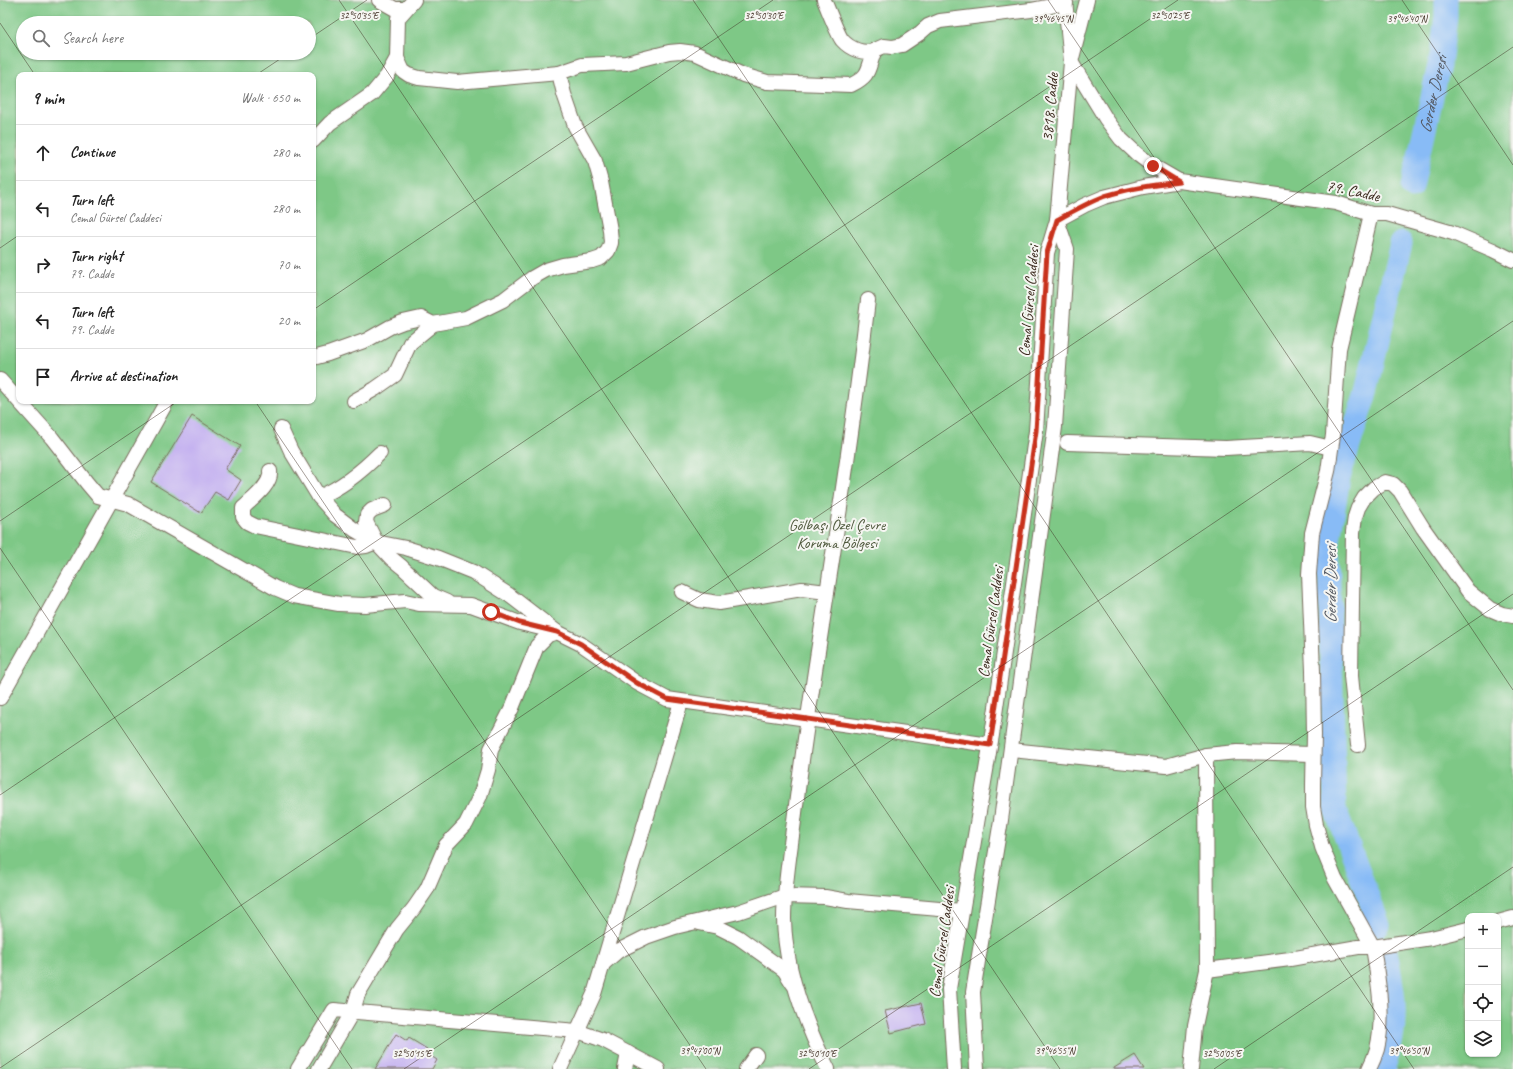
<!DOCTYPE html>
<meta charset="utf-8">
<style>
body{margin:0;font-family:Caveat,sans-serif;background:#f2f2f2;color:#222}
.controls{position:absolute;right:12px;bottom:12px;display:grid;overflow:hidden;border-radius:8px;box-shadow:0 1px 3px #0004}
.controls button{width:36px;height:36px;display:grid;place-items:center;padding:0;border:0;border-bottom:1px solid #e0e0e0;background:#fff;color:#222;font:20px sans-serif}
.stop{position:absolute;width:12px;height:12px;margin:-9px;border:3px solid #c8321e;border-radius:50%;background:#fff}
.stop.end{background:#c8321e;border-color:#fff;box-shadow:0 1px 4px #0008}
.list{margin:0;padding:0;list-style:none}
h2{display:flex;justify-content:space-between;align-items:center;height:52px;margin:0;padding:0 16px;font-size:17px}
h2 small{font-size:13px;font-weight:400;color:#767676}
.list li{display:grid;grid-template-columns:26px 1fr auto;gap:12px;align-items:center;box-sizing:border-box;height:56px;padding:0 16px;border-top:1px solid #e0e0e0}
.list b{display:block;font-size:15px;white-space:nowrap}
.list p{margin:0;font-size:13px;white-space:nowrap;color:#767676}
.list em{font-size:13px;font-style:normal;color:#767676}
.icon{flex:none;width:22px;height:22px;fill:none;stroke:currentColor;stroke-width:2;stroke-linecap:round;stroke-linejoin:round}
.map{position:relative;flex:none;width:1513px;height:1069px;overflow:hidden}
.search{position:absolute;background:#fff;box-shadow:0 1px 3px #0004;left:16px;top:16px;width:300px;height:44px;display:flex;align-items:center;gap:10px;box-sizing:border-box;padding:0 14px;border-radius:22px;color:#767676;font-size:15px}
.panel{position:absolute;background:#fff;box-shadow:0 1px 3px #0004;left:16px;top:72px;width:300px;height:332px;border-radius:8px}
.map>svg:first-child{display:block}
.green{fill:#7ec886;stroke:#5c7952;fill-rule:evenodd}
.lines{fill:none;stroke-linecap:round;stroke-linejoin:round}
.river{stroke:#88bbf6;stroke-width:23}
.building{fill:#bfaaf0}
.minor-casing{stroke:#796c5c;stroke-width:16}
.minor{stroke:#fff;stroke-width:14}
.route{stroke:#c8321e;stroke-width:5}
.ticks{fill:none;stroke:#3b2a1e;stroke-width:1;stroke-opacity:0.45}
.labels{text-anchor:middle;dominant-baseline:central;stroke-width:4;stroke-linejoin:round;paint-order:stroke}
.street-label{font-size:16px;fill:#3b2a1e;stroke:#f6f6f2}
.park-label{font-size:16px;fill:#4f593d;stroke:#f6f6f2}
.water-label{font-size:17px;font-style:italic;fill:#52565f;stroke:#f6f6f2}
.ticks-label{font-size:10px;text-anchor:middle;fill:#3b2a1e;stroke:#f6f6f2;stroke-width:4;stroke-linejoin:round;paint-order:stroke}
</style>
<div class="map">
<svg width="1513" height="1069" viewBox="0 0 1513 1069">
<rect width="100%" height="100%" fill="#f6f6f2"/>
<filter id="ink" filterUnits="userSpaceOnUse"><feTurbulence type="fractalNoise" baseFrequency=".025" numOctaves="2"/><feDisplacementMap in="SourceGraphic" scale="8" xChannelSelector="R" yChannelSelector="G"/><feConvolveMatrix kernelMatrix="1 2 1 2 8 2 1 2 1" color-interpolation-filters="sRGB"/></filter>
<filter id="wash" filterUnits="userSpaceOnUse"><feTurbulence type="fractalNoise" baseFrequency=".012" numOctaves="4" result="noise"/><feDisplacementMap in="SourceGraphic" scale="16" xChannelSelector="R" yChannelSelector="G"/><feGaussianBlur stdDeviation="0.9" result="paint"/><feColorMatrix in="noise" values="0 0 0 0 0 0 0 0 0 0 0 0 0 0 0 0 0 1.4 0 .05"/><feComposite in="paint" operator="in"/></filter>
<g filter="url(#wash)">
<rect width="100%" height="100%" fill="#ece8cf"/>
<!-- green -->
<path class="green" d="M0,0h1513v1069h-1513zM23,23h286v30h-286zM19,75h294v326h-294zM1468,916h30v138h-30z"/>
<g class="lines">
<!-- river -->
<g class="river">
<path id="s1" d="M1412,187l29,-131 5,-40v-16"/>
<polyline points="1379,925 1335,809 1328,546 1339,477 1366,392 1401,243"/>
<path d="M1383,1069c17,-43 12,-74 3,-117"/>
</g>
</g>
<g id="blocks">
<!-- building -->
<g class="building">
<polygon points="192,416 240,446 225,469 241,480 229,500 215,492 201,513 151,482"/>
<polygon points="921,1003 926,1024 891,1033 885,1011"/>
<polygon points="396,1034 407,1041 409,1038 427,1049 425,1052 437,1060 432,1069 375,1069"/>
<polygon points="1135,1055 1144,1069 1114,1069 1114,1068"/>
</g>
</g>
</g>
<g filter="url(#ink)">
<use href="#blocks" fill-opacity="0" stroke="#796c5c" stroke-width="1"/>
<g class="lines">
<!-- minor casing -->
<g class="minor-casing">
<g id="minor">
<polyline points="379,0 395,9 404,9"/>
<path d="M824,0c4,9 13,33 18,40 8,9 22,15 33,10"/>
<polyline points="1065,0 1071,62 1106,119 1121,139 1137,154 1153,166 1179,181"/>
<path d="M397,58l6,13 6,4 10,3 38,4 102,-9 23,-8 44,-2 43,-11 11,-1 15,2 48,22 24,7 84,3c21,-10 16,-17 24,-35l9,-4 8,1 10,-2 18,-12 8,-7 12,-5 91,-11 35,-7"/>
<polyline points="313,141 330,123 372,94 387,76 397,58 398,18 414,0"/>
<polyline points="1371,214 1339,349 1333,435 1328,471 1312,533 1309,574 1313,671 1314,735 1313,785 1313,807 1316,825 1322,847 1335,879 1373,947"/>
<polyline points="1057,220 1085,205 1104,197 1143,187 1179,181 1336,203 1371,214 1387,214 1453,233 1493,250 1513,260"/>
<polyline points="313,358 328,354 367,340 390,327 403,322 421,318 433,324 466,318 503,300 532,278 546,270 563,265 592,261 601,258 608,251 611,243 610,230 601,182 595,161 575,126 564,94 559,73"/>
<polyline points="0,380 52,438 87,483 98,496 128,504 275,588 294,596 339,604 365,605 405,601 419,604 471,605 520,623 553,631"/>
<polyline points="354,401 375,389 395,375 410,343 433,324"/>
<polyline points="281,429 291,451 319,497 335,515 355,530 376,542 406,548 438,558 473,572 509,595 557,632 581,644 637,683 667,699 990,745"/>
<polyline points="1067,443 1226,448 1310,443 1331,448"/>
<path d="M270,471c2,14 -18,28 -27,37v9l4,5 8,4 102,21 9,-1 10,-4 15,16 11,9 31,29 14,6"/>
<path d="M319,497c24,-10 43,-26 61,-44"/>
<polyline points="376,542 366,522 367,515 372,510 385,505"/>
<polyline points="682,592 699,600 719,603 802,589 827,592"/>
<polyline points="0,698 167,401"/>
<polyline points="1358,745 1351,676 1353,532 1355,517 1358,508 1364,498 1374,488 1385,482 1393,484 1400,491 1423,528 1468,591 1490,609 1502,614 1513,616"/>
<polyline points="1011,750 1166,766 1206,755 1237,752 1313,754"/>
<polyline points="1498,922 1513,918"/>
<polyline points="699,923 718,927 738,937 784,970 793,984"/>
<polyline points="603,964 618,951 646,937 675,927 738,912 785,896 825,897 848,901 962,911"/>
<polyline points="1207,970 1290,959 1358,947 1373,947"/>
<polyline points="298,1069 334,1010 577,1031 603,1040 658,1069"/>
<polyline points="319,1069 353,1011 358,994 397,929 414,908 427,889 446,845 466,824 480,796 488,770 491,749 512,708 537,646 548,635 557,632"/>
<polyline points="560,1069 594,994 681,702"/>
<polyline points="625,1069 628,1053"/>
<polyline points="746,1069 756,1055"/>
<path d="M828,1069c-23,-46 -43,-98 -44,-150 0,-32 6,-66 10,-98 5,-41 11,-83 17,-124 20,-132 42,-264 57,-397"/>
<polyline points="954,1069 949,989 992,735 1036,431 1047,253 1057,220 1071,62 1087,0"/>
<polyline points="977,1069 973,992 1001,820 1055,427 1067,249 1057,220"/>
<polyline points="1191,1069 1195,1026 1207,970 1206,755"/>
<path d="M1369,1069c3,-6 6,-13 8,-20 8,-33 1,-69 -4,-102l58,-9 37,-9"/>
</g>
</g>
<!-- minor -->
<use href="#minor" class="minor"/>
</g>
</g>
<g class="lines" filter="url(#ink)">
<!-- route -->
<path class="route" d="M491,612l29,11 37,9 24,12 56,39 30,16 323,46 46,-314 11,-178 10,-33c16,-9 32,-18 48,-24 25,-8 49,-11 74,-14l-26,-16"/>
</g>
<!-- ticks -->
<path class="ticks" d="M339,0l721,1069M693,0l721,1069M1048,0l465,690M1402,0l111,165M0,23l35,52M309,39l58,-39M256,75l33,-22M0,248l19,-13M313,310l460,-310M255,401l451,668M0,521l178,-120M0,548l352,521M0,795l1178,-795M0,1068l1513,-1021M404,1069l1109,-748M809,1069l704,-475M1214,1069l299,-202"/>
<g class="labels">
<!-- street labels -->
<g class="street-label">
<text transform="translate(1050 107) rotate(-85)">3818. Cadde</text>
<text transform="translate(1353 191) rotate(12)">79. Cadde</text>
<text transform="translate(1029 301) rotate(-85)">Cemal Gürsel Caddesi</text>
<text transform="translate(991 622) rotate(-82)">Cemal Gürsel Caddesi</text>
<text transform="translate(942 942) rotate(-82)">Cemal Gürsel Caddesi</text>
</g>
<!-- park labels -->
<g class="park-label">
<text x="837" y="525">Gölbaşı Özel Çevre<tspan x="837" dy="18">Koruma Bölgesi</tspan></text>
</g>
<!-- water labels -->
<g class="water-label">
<text stroke="none"><textPath href="#s1" startOffset="95">Gerder Deresi</textPath></text>
<text transform="translate(1330 584) rotate(-90)">Gerder Deresi</text>
</g>
</g>
<g class="ticks-label">
<text x="359" y="19">32°50'35"E</text>
<text x="764" y="19">32°50'30"E</text>
<text x="1170" y="19">32°50'25"E</text>
<text x="1053" y="22">39°46'45"N</text>
<text x="1407" y="22">39°46'40"N</text>
<text x="700" y="1054">39°47'00"N</text>
<text x="1055" y="1054">39°46'55"N</text>
<text x="1409" y="1054">39°46'50"N</text>
<text x="412" y="1057">32°50'15"E</text>
<text x="817" y="1057">32°50'10"E</text>
<text x="1222" y="1057">32°50'05"E</text>
</g>
</svg>
<div class="controls">
<button>+</button>
<button>−</button>
<button><svg class="icon" aria-label="locate" viewBox="0 0 24 24"><circle cx="12" cy="12" r="6"/><path d="M12 2v4M12 18v4M2 12h4M18 12h4"/></svg></button>
<button><svg class="icon" aria-label="layers" viewBox="0 0 24 24"><path d="M12 4l9 5-9 5-9-5zM3 14l9 5 9-5"/></svg></button>
</div>
<div class="stop" style="left:491px;top:612px"></div>
<div class="stop end" style="left:1153px;top:166px"></div>
<div class="search"><svg class="icon" aria-label="search" viewBox="0 0 24 24"><circle cx="10" cy="10" r="6"/><path d="M15 15l6 6"/></svg>Search here</div>
<section class="panel">
<h2>9 min<small>Walk · 650 m</small></h2>
<ul class="list">
<li><svg class="icon" aria-label="ahead" viewBox="0 0 24 24"><path d="M12 20V5M6 11l6-6 6 6"/></svg><div><b>Continue</b></div><em>280 m</em></li>
<li><svg class="icon" aria-label="left" viewBox="0 0 24 24"><path d="M17 20v-9H6M10 6l-5 5 5 5"/></svg><div><b>Turn left</b><p>Cemal Gürsel Caddesi</p></div><em>280 m</em></li>
<li><svg class="icon" aria-label="right" viewBox="0 0 24 24"><path d="M7 20v-9h11M14 6l5 5-5 5"/></svg><div><b>Turn right</b><p>79. Cadde</p></div><em>70 m</em></li>
<li><svg class="icon" aria-label="left" viewBox="0 0 24 24"><path d="M17 20v-9H6M10 6l-5 5 5 5"/></svg><div><b>Turn left</b><p>79. Cadde</p></div><em>20 m</em></li>
<li><svg class="icon" aria-label="arrive" viewBox="0 0 24 24"><path d="M6 21V4h12l-3 4 3 4H6"/></svg><div><b>Arrive at destination</b></div></li>
</ul>
</section>
</div>
